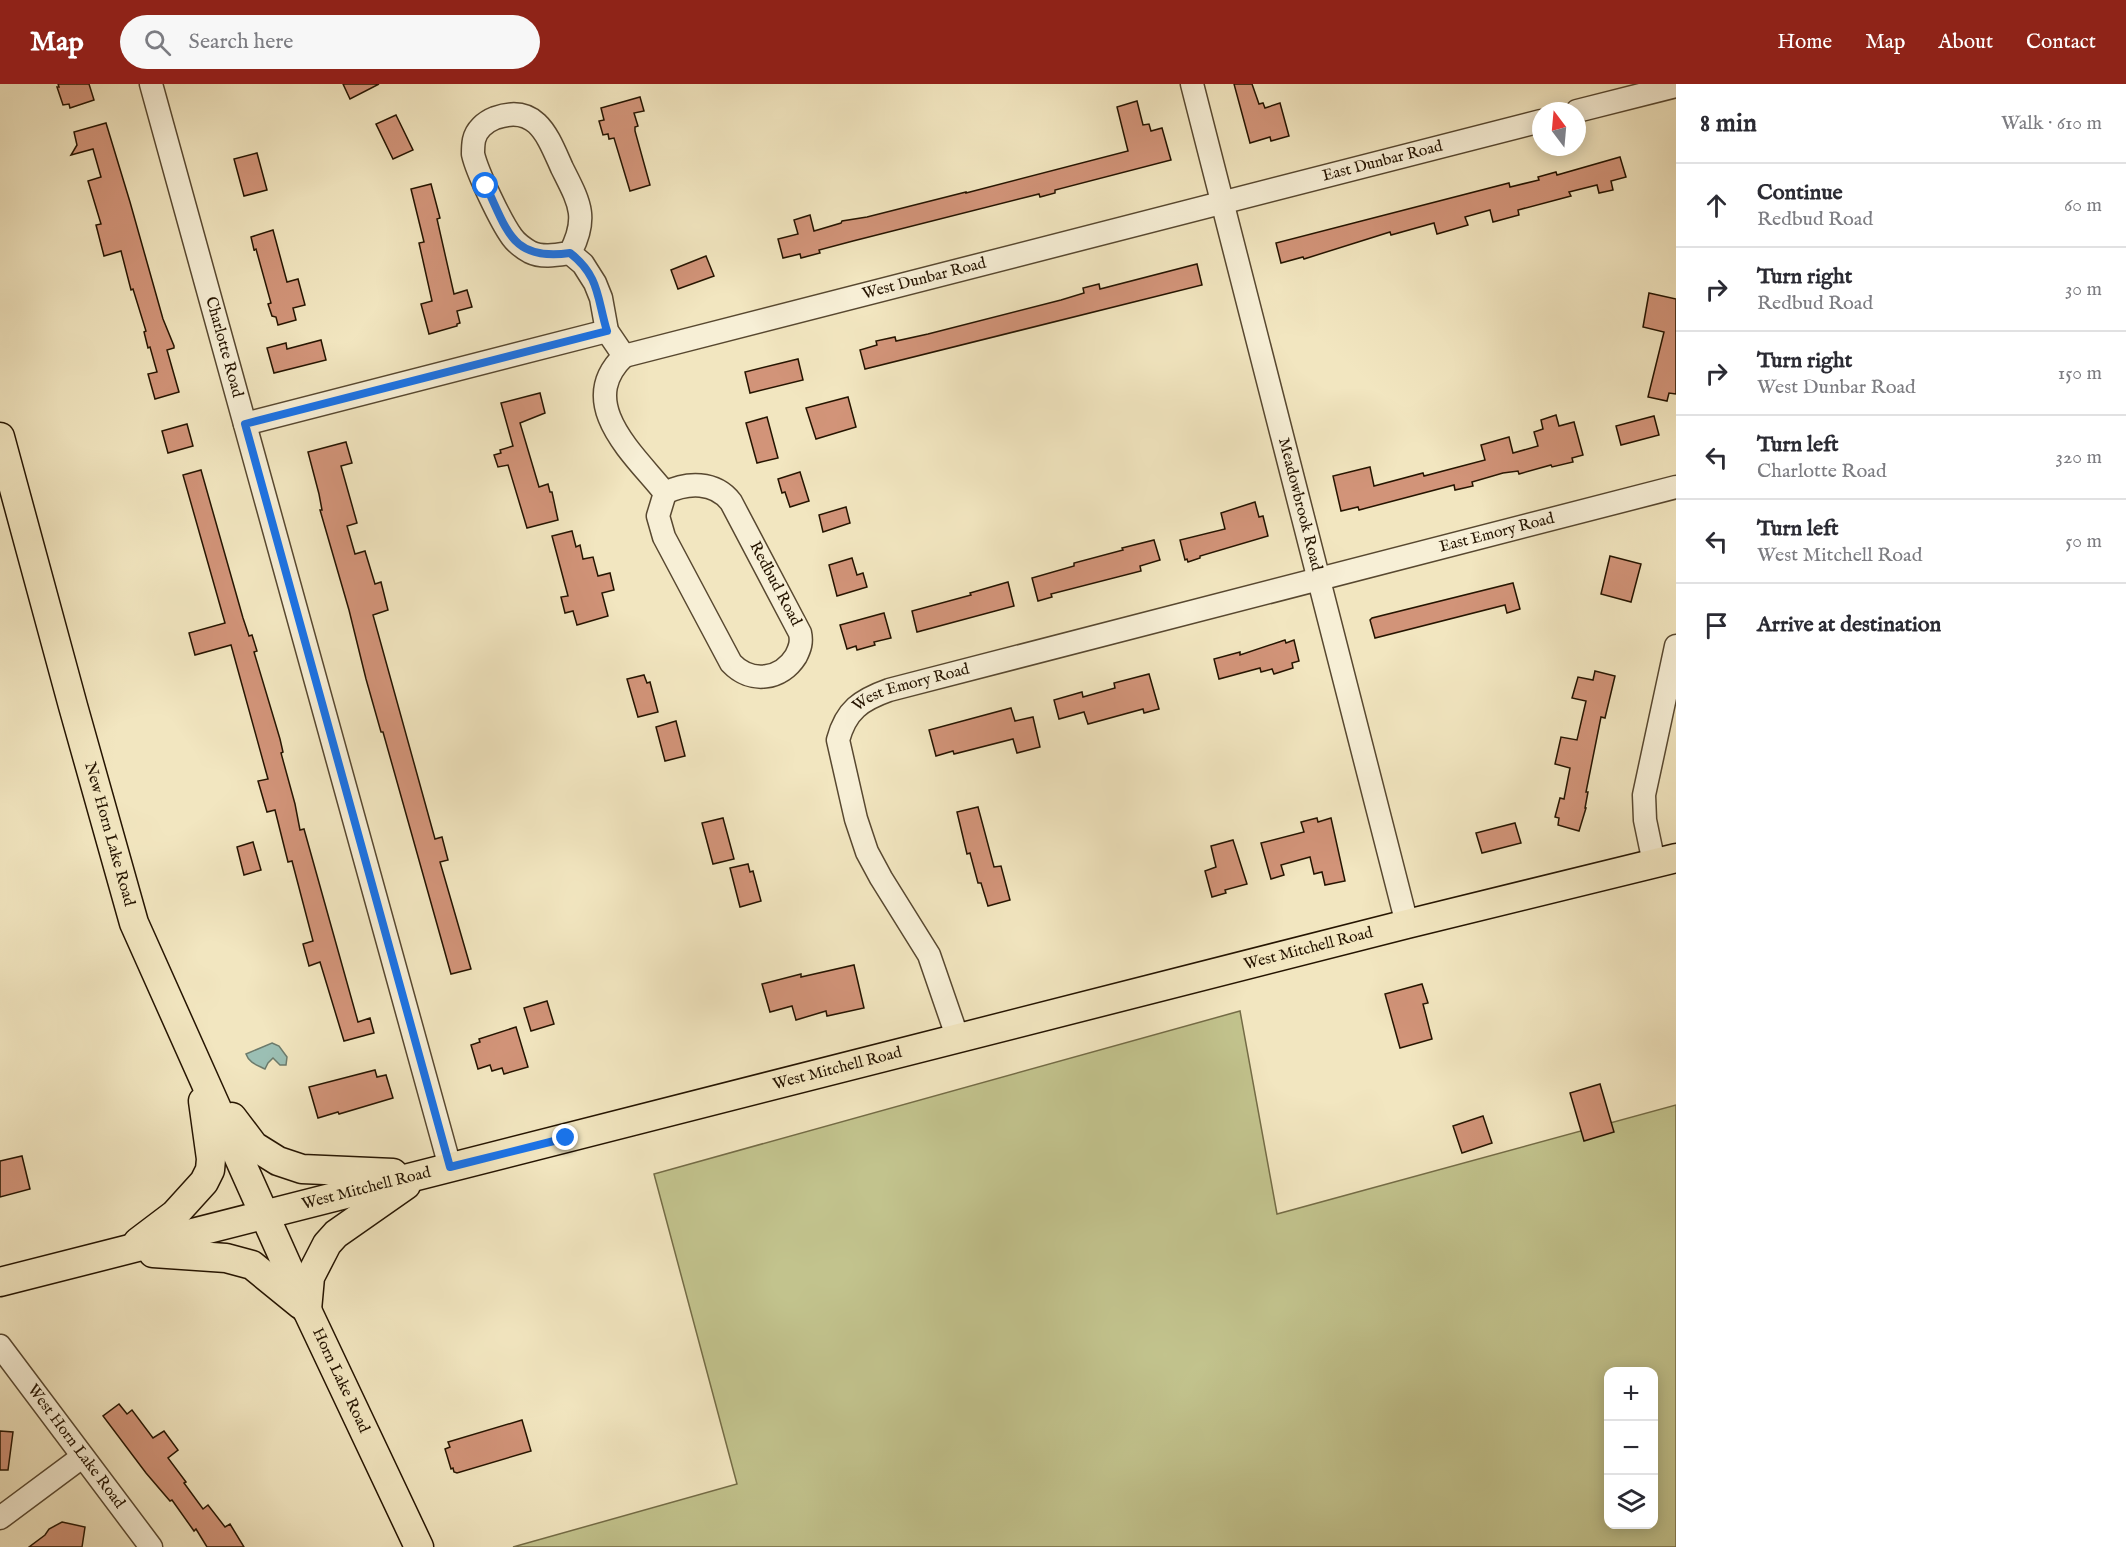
<!DOCTYPE html>
<meta charset="utf-8">
<style>
body{margin:0;font-family:"IM FELL English",serif;background:#f7f7f7;color:#2b2b33}
.controls{position:absolute;right:18px;bottom:18px;display:grid;overflow:hidden;border-radius:12px;box-shadow:0 3px 15px #0003}
.controls button{width:54px;height:54px;display:grid;place-items:center;padding:0;border:0;border-bottom:2px solid #e1e1e2;background:#fff;color:#2b2b33;font:30px sans-serif}
.compass{position:absolute;left:1532px;top:18px;width:54px;height:54px;border-radius:50%;background:#fff;box-shadow:0 3px 15px #0003;rotate:344deg}
.stop{position:absolute;width:18px;height:18px;margin:-14px;border:4px solid #1a73e8;border-radius:50%;background:#fff}
.stop.end{background:#1a73e8;border-color:#fff;box-shadow:0 2px 6px #0008}
.list{margin:0;padding:0;list-style:none}
h2{display:flex;justify-content:space-between;align-items:center;height:78px;margin:0;padding:0 24px;font-size:26px}
h2 small{font-size:20px;font-weight:400;color:#7c7c81}
.list li{display:grid;grid-template-columns:39px 1fr auto;gap:18px;align-items:center;box-sizing:border-box;height:84px;padding:0 24px;border-top:2px solid #e1e1e2}
.list b{display:block;font-size:22px;white-space:nowrap}
.list p{margin:0;font-size:20px;white-space:nowrap;color:#7c7c81}
.list em{font-size:20px;font-style:normal;color:#7c7c81}
.icon{flex:none;width:33px;height:33px;fill:none;stroke:currentColor;stroke-width:2;stroke-linecap:round;stroke-linejoin:round}
.map{position:relative;flex:none;width:1676px;height:1463px;overflow:hidden}
header{display:flex;align-items:center;gap:36px;box-sizing:border-box;height:84px;padding:0 30px;background:#8f2418;color:#fff}
header strong{font-size:28px}
nav{display:flex;gap:33px;margin-inline-start:auto;font-size:21px}
.search{width:420px;height:54px;background:#f7f7f7;display:flex;align-items:center;gap:15px;box-sizing:border-box;padding:0 21px;border-radius:33px;color:#7c7c81;font-size:22px}
main{display:flex}
aside{flex:1;background:#fff}
.map>svg:first-child{display:block}
.green{fill:#c2c38d;stroke:#746c46;stroke-width:1.5;fill-rule:evenodd}
.water{fill:#9bbfb4;stroke:#6c7b6c;stroke-width:1.5}
.building{fill:#d29479;stroke:#251400;stroke-width:1.5}
.lines{fill:none;stroke-linecap:round;stroke-linejoin:round}
.minor-casing{stroke:#584830;stroke-width:25}
.major-casing{stroke:#251400;stroke-width:31}
.minor{stroke:#f7efd6;stroke-width:22}
.major{stroke:#f2e6c0;stroke-width:28}
.route{stroke:#1a73e8;stroke-width:8}
.labels{text-anchor:middle;dominant-baseline:central;stroke-width:4.5;stroke-linejoin:round;paint-order:stroke}
.street-label{font-size:16px;fill:#251400;stroke:#f7efd6}
</style>
<header>
<strong>Map</strong>
<div class="search"><svg class="icon" aria-label="search" viewBox="0 0 24 24"><circle cx="10" cy="10" r="6"/><path d="M15 15l6 6"/></svg>Search here</div>
<nav><a>Home</a><a>Map</a><a>About</a><a>Contact</a></nav>
</header>
<main>
<div class="map">
<svg width="1676" height="1463" viewBox="0 0 1676 1463">
<rect width="100%" height="100%" fill="#f2e6c0"/>
<filter id="stains"><feTurbulence type="fractalNoise" baseFrequency=".00333" numOctaves="4"/><feColorMatrix values="0 0 0 0 .2 0 0 0 0 .09 0 0 0 0 .02 0 0 0 .5 -.17"/></filter>
<radialGradient id="worn" r=".72"><stop offset=".6" stop-color="#630" stop-opacity="0"/><stop offset="1" stop-color="#630" stop-opacity=".3"/></radialGradient>
<!-- green -->
<path class="green" d="M1240,927l37,203 399,-109v442h-1163l224,-63 -83,-310zM1608,1288h46v152h-46z"/>
<!-- water -->
<path class="water" d="M272,959l7,3 8,11 -1,8h-6l-7,-7 -5,5 -3,6c-8,-4 -16,-6 -19,-15z"/>
<!-- building -->
<g class="building">
<polygon points="58,0 89,0 94,16 70,24 69,20 63,21 57,3 59,3"/>
<polygon points="343,0 379,0 350,15"/>
<polygon points="1234,0 1252,0 1259,20 1263,19 1265,24 1280,19 1289,52 1271,57 1270,53 1250,59"/>
<polygon points="640,13 644,27 634,29 638,42 635,43 635,47 650,101 630,107 614,54 609,55 608,50 603,51 599,37 604,36 601,24"/>
<polygon points="1137,17 1143,41 1149,40 1151,47 1162,44 1171,76 1055,106 1055,109 1040,113 1039,110 853,157 819,166 820,169 801,174 800,170 783,174 778,155 798,150 794,136 810,131 814,147 841,139 842,137 867,133 966,108 966,109 1128,67 1117,23"/>
<polygon points="396,31 413,66 393,75 376,40"/>
<polygon points="106,39 130,118 163,235 174,262 174,264 167,266 179,308 155,315 148,290 157,288 150,263 148,264 144,248 146,247 133,205 131,206 121,167 104,172 96,141 101,140 88,97 101,93 93,65 71,71 77,61 74,48"/>
<polygon points="257,69 267,106 244,112 234,75"/>
<polygon points="1620,73 1626,93 1611,97 1613,106 1599,109 1597,101 1569,108 1571,112 1518,126 1519,131 1493,138 1490,126 1465,133 1468,141 1437,150 1434,139 1391,151 1390,148 1304,175 1303,173 1281,179 1276,159 1509,99 1510,103 1539,96 1538,93 1556,88 1557,91"/>
<polygon points="431,100 440,134 437,135 454,210 467,206 472,223 457,227 460,239 457,240 457,242 429,250 421,220 432,217 419,159 424,158 411,105"/>
<polygon points="273,146 287,198 298,195 305,221 293,224 296,236 278,241 276,233 272,232 268,220 271,219 256,165 254,166 251,153"/>
<polygon points="706,172 714,192 678,205 671,186"/>
<polygon points="1197,180 1202,201 865,285 860,266 877,261 876,257 895,253 896,257 928,250 1061,216 1084,209 1083,204 1099,200 1100,205"/>
<polygon points="1649,209 1676,215 1676,310 1669,309 1667,317 1648,313 1664,248 1643,243"/>
<polygon points="321,256 326,276 274,289 267,264 286,259 287,265"/>
<polygon points="798,275 803,296 750,309 745,288"/>
<polygon points="540,309 545,329 520,339 539,403 548,400 550,408 552,408 558,436 527,444 508,381 498,383 494,371 501,369 500,366 513,362 501,319"/>
<polygon points="848,313 856,343 816,355 806,324"/>
<polygon points="1556,331 1559,342 1574,338 1583,371 1572,374 1573,378 1552,383 1551,381 1519,390 1518,387 1503,389 1472,398 1473,402 1455,406 1454,401 1359,426 1358,423 1341,427 1333,392 1370,383 1374,402 1423,389 1424,392 1485,376 1481,361 1509,353 1513,369 1538,362 1534,348 1543,345 1541,336"/>
<polygon points="1654,332 1659,351 1621,361 1616,342"/>
<polygon points="767,333 778,374 757,379 746,339"/>
<polygon points="187,340 193,362 168,369 162,347"/>
<polygon points="346,358 352,379 341,382 357,439 347,442 355,470 365,467 375,500 381,498 388,526 373,531 435,755 442,753 448,776 440,778 471,885 451,890 383,648 381,648 366,595 349,526 320,426 322,426 319,410 308,368"/>
<polygon points="201,386 243,534 249,552 252,551 257,567 254,568 280,655 283,668 281,669 295,720 300,746 304,745 358,938 370,934 374,949 344,957 320,878 309,882 303,860 313,857 292,777 288,778 275,726 267,728 258,697 268,695 231,561 195,571 189,549 225,539 183,391"/>
<polygon points="800,388 809,417 790,423 785,408 782,409 778,395"/>
<polygon points="1255,418 1259,433 1263,432 1268,452 1200,472 1200,474 1188,478 1187,475 1185,476 1180,456 1225,445 1221,429"/>
<polygon points="846,423 850,439 823,448 819,431"/>
<polygon points="572,447 576,463 580,461 583,475 593,473 598,492 610,489 614,506 602,509 608,532 577,541 573,527 565,529 561,513 568,512 552,452"/>
<polygon points="1154,456 1160,476 1140,482 1141,487 1051,510 1052,513 1038,517 1032,494 1074,482 1074,479 1123,466 1122,464"/>
<polygon points="1610,472 1641,480 1631,518 1601,510"/>
<polygon points="852,474 857,491 863,489 867,503 837,512 829,481"/>
<polygon points="1008,498 1014,522 917,548 912,527 971,511 970,509"/>
<polygon points="1513,499 1520,525 1507,529 1505,521 1375,554 1370,536 1372,534"/>
<polygon points="884,529 891,554 874,558 875,561 857,566 856,562 847,565 840,541"/>
<polygon points="1285,556 1286,559 1294,556 1299,577 1292,579 1293,584 1274,590 1272,585 1261,588 1260,584 1219,595 1214,575 1240,568 1240,571"/>
<polygon points="1595,587 1615,592 1605,634 1601,633 1586,708 1588,708 1585,724 1586,724 1579,747 1558,741 1559,734 1555,733 1560,714 1564,715 1570,684 1555,680 1561,653 1577,656 1586,617 1572,614 1578,593 1593,596"/>
<polygon points="1149,590 1159,625 1144,629 1143,625 1088,640 1084,628 1059,635 1054,616 1082,608 1083,613 1115,604 1114,599"/>
<polygon points="644,591 647,599 650,598 658,628 638,633 627,595"/>
<polygon points="1011,624 1015,637 1033,633 1040,663 1017,669 1013,655 954,670 953,667 936,672 929,646"/>
<polygon points="676,637 685,672 665,677 656,643"/>
<polygon points="978,723 994,783 1001,782 1010,816 988,822 981,799 978,799 970,769 967,770 957,728"/>
<polygon points="723,734 734,775 713,780 702,739"/>
<polygon points="1317,734 1318,738 1331,734 1345,797 1325,801 1322,788 1314,790 1310,773 1281,781 1284,791 1271,795 1261,759 1304,748 1301,738"/>
<polygon points="1515,739 1521,759 1482,769 1476,749"/>
<polygon points="1233,756 1247,800 1225,806 1226,809 1212,813 1205,787 1216,783 1211,762"/>
<polygon points="253,758 261,786 244,791 237,763"/>
<polygon points="748,780 750,788 753,787 761,817 740,823 730,784"/>
<polygon points="854,881 864,924 827,932 826,927 796,936 792,922 770,928 762,900 801,890 801,893"/>
<polygon points="1422,900 1428,919 1423,920 1432,955 1400,964 1385,910"/>
<polygon points="547,917 554,940 531,947 524,924"/>
<polygon points="516,943 528,983 504,990 502,984 492,987 490,981 478,985 471,961 480,958 479,955"/>
<polygon points="375,986 377,993 386,991 393,1014 339,1030 338,1028 318,1034 309,1003"/>
<polygon points="1600,1000 1614,1048 1584,1057 1570,1009"/>
<polygon points="1483,1032 1492,1059 1462,1069 1453,1042"/>
<polygon points="22,1072 30,1105 0,1113 0,1077"/>
<polygon points="119,1320 127,1330 132,1326 153,1354 164,1347 178,1366 168,1374 186,1398 184,1399 203,1425 208,1421 225,1443 230,1440 244,1463 207,1463 196,1445 194,1447 172,1416 170,1417 146,1389 103,1332"/>
<polygon points="522,1336 531,1367 457,1389 454,1388 453,1384 451,1385 445,1365 450,1363 448,1358"/>
<polygon points="0,1347 13,1348 8,1386 0,1386"/>
<polygon points="62,1438 85,1443 82,1463 29,1463 45,1451 49,1445"/>
</g>
<g class="lines">
<!-- minor casing -->
<g class="minor-casing">
<g id="minor">
<path id="s1" d="M151,0l299,1083"/>
<path id="s2" d="M1192,0l215,840"/>
<polyline points="1577,27 1676,2"/>
<path d="M570,169c19,-36 9,-51 -8,-85 -14,-31 -25,-65 -67,-50 -10,4 -19,12 -21,22 -1,5 -1,10 -1,14 4,18 28,68 39,83 5,7 11,11 18,15 12,6 27,3 40,1l13,11 12,19 6,15 6,33 17,25c-50,48 11,99 41,137l-7,23 6,21 67,126c20,21 50,17 65,-7 4,-8 6,-14 4,-23l-69,-131c-16,-21 -44,-20 -66,-9"/>
<path id="s3" d="M624,272l917,-235"/>
<polyline points="245,340 607,247"/>
<polyline points="1654,779 1645,736 1644,711 1676,562"/>
<path id="s4" d="M958,955l-29,-84 -48,-77 -14,-26 -11,-33 -18,-79c8,-30 23,-40 51,-50l787,-203"/>
<path id="s5" d="M0,1262l151,201"/>
<polyline points="0,1434 82,1373"/>
</g>
</g>
<!-- major casing -->
<g class="major-casing">
<g id="major">
<path id="s6" d="M0,353l73,269 61,217 173,387 112,237"/>
<polyline points="232,1033 254,1062 278,1077 302,1085 393,1089"/>
<polyline points="138,1158 175,1130 204,1098 210,1086 211,1075 203,1017"/>
<polyline points="153,1169 226,1174 252,1181 301,1221"/>
<path id="s7" d="M0,1198l1407,-358 269,-66"/>
<polyline points="307,1226 310,1193 327,1160 336,1150 406,1101"/>
</g>
</g>
<!-- minor -->
<use href="#minor" class="minor"/>
<!-- major -->
<use href="#major" class="major"/>
</g>
<g class="lines">
<!-- route -->
<path class="route" d="M486,102c22,46 26,75 84,67 30,23 27,46 37,78l-362,93 205,743 116,-29"/>
</g>
<g class="labels">
<!-- street labels -->
<g class="street-label">
<text stroke="none"><textPath href="#s3" startOffset="783">East Dunbar Road</textPath></text>
<text stroke="none"><textPath href="#s3" startOffset="310">West Dunbar Road</textPath></text>
<text stroke="none"><textPath href="#s1" startOffset="273">Charlotte Road</textPath></text>
<text stroke="none"><textPath href="#s2" startOffset="434">Meadowbrook Road</textPath></text>
<text stroke="none"><textPath href="#s4" startOffset="1028">East Emory Road</textPath></text>
<text transform="translate(775 500) rotate(62)">Redbud Road</text>
<text stroke="none"><textPath href="#s4" startOffset="422">West Emory Road</textPath></text>
<text stroke="none"><textPath href="#s6" startOffset="412">New Horn Lake Road</textPath></text>
<text stroke="none"><textPath href="#s7" startOffset="1350">West Mitchell Road</textPath></text>
<text stroke="none"><textPath href="#s7" startOffset="864">West Mitchell Road</textPath></text>
<text stroke="none"><textPath href="#s7" startOffset="378">West Mitchell Road</textPath></text>
<text stroke="none"><textPath href="#s6" startOffset="1006">Horn Lake Road</textPath></text>
<text stroke="none"><textPath href="#s5" startOffset="126">West Horn Lake Road</textPath></text>
</g>
</g>
<rect width="100%" height="100%" filter="url(#stains)"/>
<rect width="100%" height="100%" fill="url(#worn)"/>
</svg>
<div class="controls">
<button>+</button>
<button>−</button>
<button><svg class="icon" aria-label="layers" viewBox="0 0 24 24"><path d="M12 4l9 5-9 5-9-5zM3 14l9 5 9-5"/></svg></button>
</div>
<svg class="compass" viewBox="-18 -18 36 36"><path d="M0-13l5 13h-10z" fill="#e53935"/><path d="M0 13l5-13h-10z" fill="#7c7c81"/></svg>
<div class="stop" style="left:486px;top:102px"></div>
<div class="stop end" style="left:566px;top:1054px"></div>
</div>
<aside>
<h2>8 min<small>Walk · 610 m</small></h2>
<ul class="list">
<li><svg class="icon" aria-label="ahead" viewBox="0 0 24 24"><path d="M12 20V5M6 11l6-6 6 6"/></svg><div><b>Continue</b><p>Redbud Road</p></div><em>60 m</em></li>
<li><svg class="icon" aria-label="right" viewBox="0 0 24 24"><path d="M7 20v-9h11M14 6l5 5-5 5"/></svg><div><b>Turn right</b><p>Redbud Road</p></div><em>30 m</em></li>
<li><svg class="icon" aria-label="right" viewBox="0 0 24 24"><path d="M7 20v-9h11M14 6l5 5-5 5"/></svg><div><b>Turn right</b><p>West Dunbar Road</p></div><em>150 m</em></li>
<li><svg class="icon" aria-label="left" viewBox="0 0 24 24"><path d="M17 20v-9H6M10 6l-5 5 5 5"/></svg><div><b>Turn left</b><p>Charlotte Road</p></div><em>320 m</em></li>
<li><svg class="icon" aria-label="left" viewBox="0 0 24 24"><path d="M17 20v-9H6M10 6l-5 5 5 5"/></svg><div><b>Turn left</b><p>West Mitchell Road</p></div><em>50 m</em></li>
<li><svg class="icon" aria-label="arrive" viewBox="0 0 24 24"><path d="M6 21V4h12l-3 4 3 4H6"/></svg><div><b>Arrive at destination</b></div></li>
</ul>
</aside>
</main>
